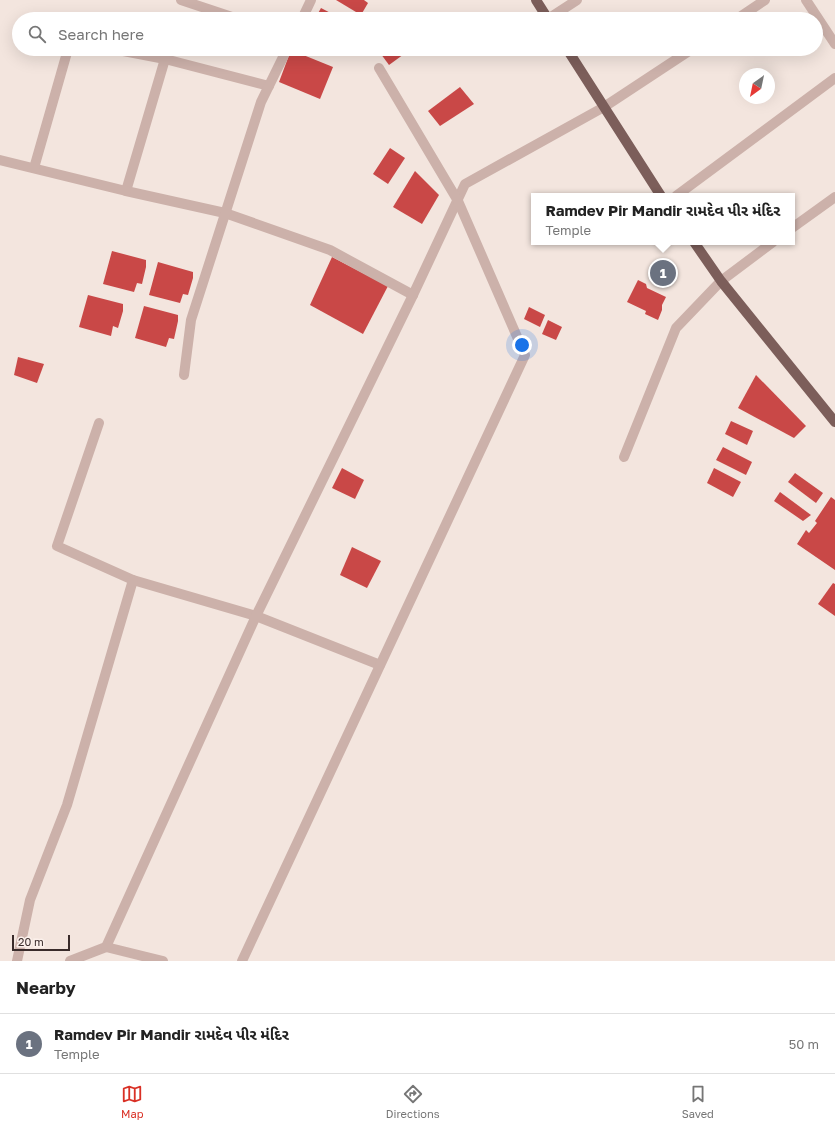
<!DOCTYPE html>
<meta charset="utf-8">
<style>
body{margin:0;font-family:"Golos Text","Noto Sans Gujarati",sans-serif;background:#f2f2f2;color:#222}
.compass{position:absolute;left:739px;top:68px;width:36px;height:36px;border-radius:50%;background:#fff;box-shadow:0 4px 16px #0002;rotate:213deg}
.scale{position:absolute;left:12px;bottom:10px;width:58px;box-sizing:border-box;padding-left:4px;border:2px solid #392b2a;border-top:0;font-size:11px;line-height:14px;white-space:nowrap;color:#392b2a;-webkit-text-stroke:3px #fbf0eb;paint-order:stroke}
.you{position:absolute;left:522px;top:345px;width:14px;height:14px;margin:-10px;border:3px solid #fff;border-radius:50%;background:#1a73e8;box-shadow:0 0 0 6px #1a73e833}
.badge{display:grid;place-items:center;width:26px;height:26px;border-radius:50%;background:#d93025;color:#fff;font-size:13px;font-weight:700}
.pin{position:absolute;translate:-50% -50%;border:2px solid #fff;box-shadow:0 1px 4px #0006}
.popup{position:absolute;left:531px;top:193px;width:264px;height:52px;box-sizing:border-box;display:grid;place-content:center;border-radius:0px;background:#fff;filter:drop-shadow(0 1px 3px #0005);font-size:13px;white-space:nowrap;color:#767676}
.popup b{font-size:15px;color:#222}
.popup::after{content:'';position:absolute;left:50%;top:100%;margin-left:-8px;border:8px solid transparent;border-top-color:#fff}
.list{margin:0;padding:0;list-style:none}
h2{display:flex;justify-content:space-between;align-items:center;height:52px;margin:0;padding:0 16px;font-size:17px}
h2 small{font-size:13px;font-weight:400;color:#767676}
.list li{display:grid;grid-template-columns:26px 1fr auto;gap:12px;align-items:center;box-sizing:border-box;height:60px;padding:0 16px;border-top:1px solid #e0e0e0}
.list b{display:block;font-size:15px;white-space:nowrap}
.list p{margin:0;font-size:13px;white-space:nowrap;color:#767676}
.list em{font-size:13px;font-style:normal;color:#767676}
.icon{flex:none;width:22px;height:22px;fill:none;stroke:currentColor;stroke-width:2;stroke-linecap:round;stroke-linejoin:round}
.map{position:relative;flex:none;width:835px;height:961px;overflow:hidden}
.search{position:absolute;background:#fff;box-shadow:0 4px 16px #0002;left:12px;right:12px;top:12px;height:44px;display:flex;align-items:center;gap:10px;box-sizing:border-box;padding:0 14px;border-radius:22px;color:#767676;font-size:15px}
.sheet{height:112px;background:#fff}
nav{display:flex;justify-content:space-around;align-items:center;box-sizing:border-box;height:56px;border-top:1px solid #e0e0e0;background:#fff;font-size:11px;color:#767676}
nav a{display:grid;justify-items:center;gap:2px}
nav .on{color:#d93025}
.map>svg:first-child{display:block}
.building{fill:#c94847}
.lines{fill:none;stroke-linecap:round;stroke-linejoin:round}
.minor{stroke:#ccb1aa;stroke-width:10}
.major{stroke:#7c5e5a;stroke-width:10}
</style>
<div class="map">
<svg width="835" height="961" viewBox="0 0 835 961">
<rect width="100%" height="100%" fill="#f3e5de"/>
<!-- building -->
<g class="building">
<polygon points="336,0 364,0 368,3 361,15"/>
<polygon points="321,8 342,19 319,19 316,17"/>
<polygon points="380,49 411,49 389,65 378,50"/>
<polygon points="291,50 333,67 320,99 279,82"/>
<polygon points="460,87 474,104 440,126 428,111"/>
<polygon points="390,148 405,158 388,184 373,174"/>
<polygon points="415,171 439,195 422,224 393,207"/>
<polygon points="112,251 146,260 146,267 142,284 137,283 134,292 103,284"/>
<polygon points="332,257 388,286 363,334 310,305"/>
<polygon points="158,262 193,272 193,278 188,295 183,294 180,303 149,295"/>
<polygon points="638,280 646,284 647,288 666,297 662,305 662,310 658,320 645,314 646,311 627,302"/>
<polygon points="88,295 123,304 123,311 118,328 113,326 111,336 79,327"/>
<polygon points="144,306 178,315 178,321 174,339 169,338 166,347 135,338"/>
<polygon points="529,307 545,315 540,327 524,319"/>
<polygon points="548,320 562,327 556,340 542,334"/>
<polygon points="18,357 44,364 37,383 14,375"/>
<polygon points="756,375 806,426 794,438 738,408"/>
<polygon points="731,421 753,431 747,445 725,434"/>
<polygon points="723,447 752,462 746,475 716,460"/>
<polygon points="342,468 364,480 355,499 332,488"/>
<polygon points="714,468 741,482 733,497 707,483"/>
<polygon points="795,473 823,493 816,503 788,482"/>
<polygon points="780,492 811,515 803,521 774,501"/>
<polygon points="831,497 835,500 835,570 797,544 806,530 809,533 817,523 815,521"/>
<polygon points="352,547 381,561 367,588 340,575"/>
<polygon points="833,583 835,584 835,616 818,604"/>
</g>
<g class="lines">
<!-- minor -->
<g class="minor">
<polyline points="181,0 238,19"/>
<polyline points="806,0 835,44"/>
<polyline points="302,19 311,0"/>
<polyline points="548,19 577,0"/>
<polyline points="737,19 765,0"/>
<polyline points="113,49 165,59 269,86"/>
<polyline points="165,59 126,191 225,213 330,250 413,295"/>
<polyline points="0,160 126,191"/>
<polyline points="34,168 68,49"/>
<polyline points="676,196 835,78"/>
<polyline points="792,228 835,197"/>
<polyline points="184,375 191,320 261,102 287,49"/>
<polyline points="99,423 57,546 133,580 256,616 380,665"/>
<polyline points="624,457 676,328 721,281 773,242"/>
<polyline points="17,961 30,900 67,805 133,580"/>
<polyline points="70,961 106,947"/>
<polyline points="163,961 106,947 256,616 413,295 465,184 604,107 692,49"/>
<polyline points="242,961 525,355 458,201 379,68"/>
</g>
<!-- major -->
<g class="major">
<polyline points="536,0 548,19"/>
<polyline points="567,49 661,196"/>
<polyline points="694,242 721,281 835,422"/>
</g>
</g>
</svg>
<svg class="compass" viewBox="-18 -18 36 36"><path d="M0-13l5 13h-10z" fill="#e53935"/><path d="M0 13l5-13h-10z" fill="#767676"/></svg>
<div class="scale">20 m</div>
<div class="you"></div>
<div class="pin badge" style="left:663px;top:273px;background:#6b7280">1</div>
<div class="popup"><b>Ramdev Pir Mandir રામદેવ પીર મંદિર</b>Temple</div>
<div class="search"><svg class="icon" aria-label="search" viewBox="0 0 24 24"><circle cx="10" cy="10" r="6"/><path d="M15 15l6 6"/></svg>Search here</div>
</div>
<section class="sheet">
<h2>Nearby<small></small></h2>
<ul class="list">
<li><span class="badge" style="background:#6b7280">1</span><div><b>Ramdev Pir Mandir રામદેવ પીર મંદિર</b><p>Temple</p></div><em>50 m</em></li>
</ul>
</section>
<nav>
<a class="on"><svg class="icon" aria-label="map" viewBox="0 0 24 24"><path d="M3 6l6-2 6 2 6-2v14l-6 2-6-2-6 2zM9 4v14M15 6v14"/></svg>Map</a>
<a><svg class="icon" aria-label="directions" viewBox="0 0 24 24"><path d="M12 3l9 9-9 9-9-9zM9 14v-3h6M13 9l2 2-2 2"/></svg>Directions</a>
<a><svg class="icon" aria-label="saved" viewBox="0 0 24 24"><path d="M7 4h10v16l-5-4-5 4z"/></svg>Saved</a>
</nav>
